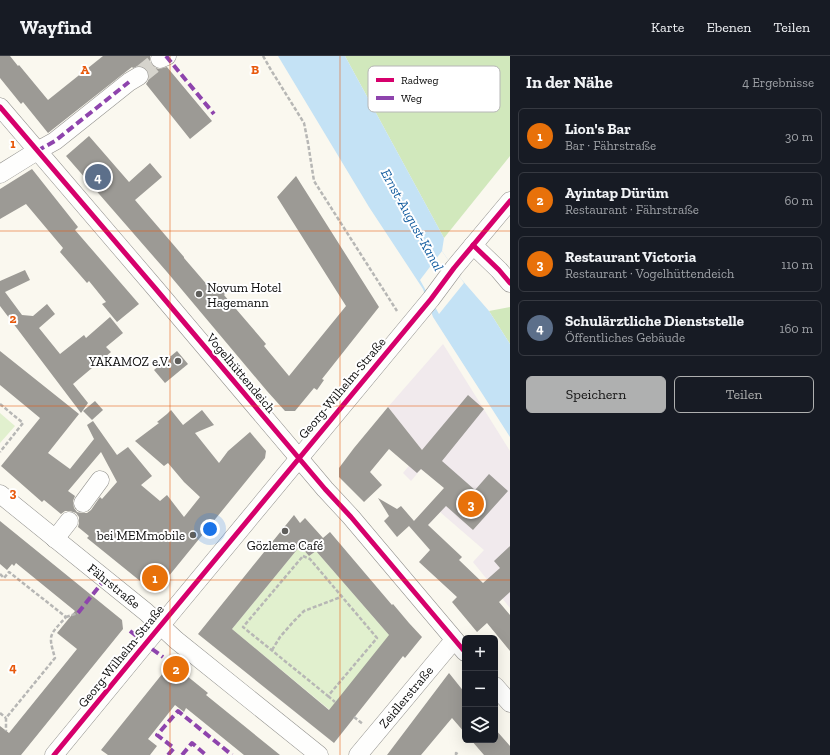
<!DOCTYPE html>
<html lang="de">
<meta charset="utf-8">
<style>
body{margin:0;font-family:"Zilla Slab",serif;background:#242831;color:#f1f3f6}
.controls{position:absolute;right:12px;bottom:12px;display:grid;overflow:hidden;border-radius:6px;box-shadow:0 4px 16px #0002}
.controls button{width:36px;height:36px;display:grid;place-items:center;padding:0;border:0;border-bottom:1px solid #363941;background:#171b24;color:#f1f3f6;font:20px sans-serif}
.you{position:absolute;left:210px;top:473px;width:14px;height:14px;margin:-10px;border:3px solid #fff;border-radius:50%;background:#1a73e8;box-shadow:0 0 0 6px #1a73e833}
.badge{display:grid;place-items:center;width:26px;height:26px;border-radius:50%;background:#afb0b0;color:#fff;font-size:13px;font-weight:700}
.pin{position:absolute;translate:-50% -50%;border:2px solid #fff;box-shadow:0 1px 4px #0006}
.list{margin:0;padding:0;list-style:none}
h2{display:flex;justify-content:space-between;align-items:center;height:52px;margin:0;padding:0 16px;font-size:17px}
h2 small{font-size:13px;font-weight:400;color:#9ea1a6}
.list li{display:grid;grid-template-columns:26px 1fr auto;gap:12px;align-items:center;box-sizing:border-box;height:56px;margin:0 8px 8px;padding:0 8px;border:1px solid #363941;border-radius:6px}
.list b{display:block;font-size:15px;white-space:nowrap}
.list p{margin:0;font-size:13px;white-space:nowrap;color:#9ea1a6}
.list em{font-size:13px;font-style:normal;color:#9ea1a6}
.actions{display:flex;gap:8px;padding:12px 16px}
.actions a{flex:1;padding:9px 0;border:1px solid #afb0b0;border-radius:6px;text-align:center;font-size:14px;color:#afb0b0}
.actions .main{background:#afb0b0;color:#111}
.icon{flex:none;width:22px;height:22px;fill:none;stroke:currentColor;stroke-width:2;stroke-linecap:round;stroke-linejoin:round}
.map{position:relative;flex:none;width:510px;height:699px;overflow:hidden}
header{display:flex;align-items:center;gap:24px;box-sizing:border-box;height:56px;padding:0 20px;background:#171b24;border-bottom:1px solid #363941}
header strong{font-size:19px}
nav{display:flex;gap:22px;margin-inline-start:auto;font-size:14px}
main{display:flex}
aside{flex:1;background:#171b24}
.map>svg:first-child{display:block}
.industrial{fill:#f1eaed}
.green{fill:#e1f0ce}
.forest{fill:#d1e8bc}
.water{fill:#c4e2f5}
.pier{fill:#faf8ef}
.building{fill:#9c9a95;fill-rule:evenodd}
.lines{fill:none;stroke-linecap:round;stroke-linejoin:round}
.minor-tunnel{stroke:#d6d4cd;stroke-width:18;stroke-dasharray:18 9;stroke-linecap:butt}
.minor-casing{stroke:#93928e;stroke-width:19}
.path{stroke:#b7b7b5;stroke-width:2.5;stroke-dasharray:4 2;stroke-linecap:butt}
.minor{stroke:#fefefd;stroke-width:18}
.quiet{stroke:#8e44ad;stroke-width:4;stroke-dasharray:8 4;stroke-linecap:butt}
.cycleway-casing{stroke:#fff;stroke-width:8}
.cycleway{stroke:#d6006c;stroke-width:5}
.grid{fill:none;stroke:#e8590c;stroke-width:1;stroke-opacity:0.55}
.poi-dot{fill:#5f5e5b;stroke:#fff;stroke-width:1.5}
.labels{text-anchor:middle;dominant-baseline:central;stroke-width:4;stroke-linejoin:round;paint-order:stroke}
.poi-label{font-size:13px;fill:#0b0b0b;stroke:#fff;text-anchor:end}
.street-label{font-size:13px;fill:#0b0b0b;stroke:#fff}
.water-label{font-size:14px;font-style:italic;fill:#135c9f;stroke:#fff}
.key{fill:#fff;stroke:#b6b6b6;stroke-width:1}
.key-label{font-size:11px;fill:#0b0b0b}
.grid-label{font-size:13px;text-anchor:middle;font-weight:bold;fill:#e8590c;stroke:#fff;stroke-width:4;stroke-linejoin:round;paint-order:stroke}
</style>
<header>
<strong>Wayfind</strong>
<nav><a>Karte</a><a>Ebenen</a><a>Teilen</a></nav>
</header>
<main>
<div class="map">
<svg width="510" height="699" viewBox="0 0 510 699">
<rect width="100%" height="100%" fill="#faf8ef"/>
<!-- industrial -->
<polygon class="industrial" points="443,288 510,395 510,552 473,506 484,494 440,456 418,480 409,470 446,431 421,413 411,425 403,417 422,394 388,351"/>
<!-- green -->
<g class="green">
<polygon points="0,357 15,370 0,387"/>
<polygon points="300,490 309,500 316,495 389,579 396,584 331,655 232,573"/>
</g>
<!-- forest -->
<g class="forest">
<polygon points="345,0 510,0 510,100 444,182"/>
<polygon points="510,251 510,288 489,255"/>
</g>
<!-- water -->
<polygon class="water" points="278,0 345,0 444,182 442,195 462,224 489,255 510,288 510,381 433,261 423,233 369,151"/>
<!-- pier -->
<polygon class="pier" points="442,195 464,227 439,258 420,224"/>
<!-- building -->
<g class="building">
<polygon points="0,0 10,0 18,10 19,9 48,44 103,0 150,0 150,7 153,11 159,13 167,11 212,65 190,83 146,28 148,25 149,20 148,14 144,11 138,10 133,12 132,11 123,18 48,77 23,46 21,48 0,22"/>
<polygon points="89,80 129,126 150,107 162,121 135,144 184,201 184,202 209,231 216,225 226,237 224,239 266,288 264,290 289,320 346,250 277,141 296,120 379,251 322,323 324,324 317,334 314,332 295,355 285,355 267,335 167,216 66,100"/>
<polygon points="32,113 78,171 75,174 139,248 117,266 102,248 106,246 89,225 87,227 60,196 63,192 26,148 0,163 0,133"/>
<polygon points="25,214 30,224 5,236 22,259 33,260 47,248 55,258 39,272 60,298 84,279 86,282 110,261 123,277 106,291 111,296 73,328 88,347 81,357 0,250 0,225"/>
<path d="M0,295l79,63 -31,39 22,16 24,-30 -7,-14 6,-4 24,34 11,-8 24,29 -11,9 19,16 7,-6 17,22 16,-20 -16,-15 -16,-19 -4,3 -29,-25 24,-18 -2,-1 10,-8 4,-4 12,15 19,-15 12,15 -19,8 24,30 9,-12 22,-19 16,19 -1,7 -110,135 -68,-55 2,-2 -11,-9 1,-4v-6l-3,-4 -6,-2h-5l-4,3 -17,-14 -2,2 -41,-36 39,-48 -40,-33zM101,396l16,30 -15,17 -2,-2 -9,13 -4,3h-6l-4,-1 -3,-4 -1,-7 2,-5 -7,-5z"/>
<polygon points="177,295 188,308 165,327 154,314"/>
<polygon points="468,339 484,353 442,405 475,434 489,418 508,435 473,474 446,450 428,469 462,501 459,504 483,527 500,512 494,505 510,490 510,536 499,546 510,559 510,595 487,567 477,576 452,546 457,541 419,506 430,494 409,470 397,481 384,465 389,460 378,442 397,453 401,450 414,465 444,432 421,413 417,417 389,393 370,416 382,429 364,446 339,421 339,412 354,392 388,351 422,394"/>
<polygon points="95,345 103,354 92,364 83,355"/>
<path d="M294,459l6,8 5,-5 18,20 7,-6 62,73 1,-1 16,19 13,14 -17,21 -2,-2 -69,87 -136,-109zM300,490l9,10 7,-5 73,84 -60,75 -97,-81z"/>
<polygon points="0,465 122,564 123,573 21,699 0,699 0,670 9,677 77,593 57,577 75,555 16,507 14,510 12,508 7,514 0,508"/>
<polygon points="171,607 208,637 206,639 280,699 244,699 186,652 184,656 175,649 148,683 157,690 150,699 108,699 101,694"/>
<polygon points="449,617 465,637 465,677 452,662 421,699 387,699"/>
<polygon points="495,673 510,690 510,699 484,699 471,684 495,684"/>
</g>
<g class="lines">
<!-- minor-tunnel -->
<polyline class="minor-tunnel" points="139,20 160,3"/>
<!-- minor casing -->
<g class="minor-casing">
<g id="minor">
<polyline points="160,3 167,0"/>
<polyline points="0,51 155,232 325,433 351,461 465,596"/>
<polyline points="0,118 37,95 55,85 129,26 139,20"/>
<polyline points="473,189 499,214 510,227"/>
<polyline points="0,438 146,556 176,584 319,699"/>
<polyline points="83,447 100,424"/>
<polyline points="55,483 69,465"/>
<polyline points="495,630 510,647"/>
<polyline points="54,699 137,598 431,243 454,212 510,145"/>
<polyline points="358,699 454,584"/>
</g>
</g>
<!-- path -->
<g class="path">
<polyline points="263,0 271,14 304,67 308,87 314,125 397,255"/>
<polyline points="0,348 23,367 0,396"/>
<polygon points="303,500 310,503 377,582 328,640 243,571"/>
<path d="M0,518l4,4 5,-6 57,45c-17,19 -18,17 -11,41l-49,60v13"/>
<polyline points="66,561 78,557"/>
<polyline points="272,594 280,581 294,565 304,555 341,541"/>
<polyline points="328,640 335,646"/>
<polyline points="0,657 6,662"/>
<polyline points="354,661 363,668"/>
<polyline points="456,699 456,697 459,699"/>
</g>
<!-- minor -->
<use href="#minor" class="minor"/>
<!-- quiet -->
<g class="quiet">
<polyline points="166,0 214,58"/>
<polyline points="37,95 55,85 129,26"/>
<polyline points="78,557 105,523"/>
<polyline points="130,575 138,581"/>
<polyline points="152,593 163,601"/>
<polyline points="168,699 174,692 157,679 178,655 232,699"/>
<polyline points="182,699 192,687 206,699"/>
</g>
<!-- cycleway casing -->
<g class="cycleway-casing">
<g id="cycleway">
<polyline points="0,51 155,232 325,433 351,461 465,596"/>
<polyline points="473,189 499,214 510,227"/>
<polyline points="54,699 137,598 431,243 454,212 510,145"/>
</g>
</g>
<!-- cycleway -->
<use href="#cycleway" class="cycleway"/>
</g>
<!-- grid -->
<path class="grid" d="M170,0v699M340,0v699M0,175h510M0,350h510M0,524h510"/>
<!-- markers -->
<g class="poi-dot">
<circle cx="199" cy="238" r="4"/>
<circle cx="178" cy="305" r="4"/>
<circle cx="285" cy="475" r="4"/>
<circle cx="193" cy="479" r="4"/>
</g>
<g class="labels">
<!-- poi labels -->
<g class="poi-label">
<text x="207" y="231" text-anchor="start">Novum Hotel<tspan x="207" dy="15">Hagemann</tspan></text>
<text x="170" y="305">YAKAMOZ e.V.</text>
<text x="185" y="479">bei MEMmobile</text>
<text x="285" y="489" text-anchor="middle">Gözleme Café</text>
</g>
<!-- street labels -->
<g class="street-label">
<text transform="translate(241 317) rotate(50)">Vogelhüttendeich</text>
<text transform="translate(342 332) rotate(-50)">Georg-Wilhelm-Straße</text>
<text transform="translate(114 530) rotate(39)">Fährstraße</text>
<text transform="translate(121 600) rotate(-51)">Georg-Wilhelm-Straße</text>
<text transform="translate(406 641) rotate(-50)">Zeidlerstraße</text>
</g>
<!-- water labels -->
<g class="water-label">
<text transform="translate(412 164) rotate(61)">Ernst-August-Kanal</text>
</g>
</g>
<!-- legend -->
<rect x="368" y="10" width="132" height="46" rx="6" class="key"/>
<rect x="376" y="22" width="18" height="4" fill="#d6006c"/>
<rect x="376" y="40" width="18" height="4" fill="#8e44ad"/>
<g class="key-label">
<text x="401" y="28">Radweg</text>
<text x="401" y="46">Weg</text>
</g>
<g class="grid-label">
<text x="85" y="18">A</text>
<text x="255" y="18">B</text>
<text x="13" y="92">1</text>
<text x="13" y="267">2</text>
<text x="13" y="441">3</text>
<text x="13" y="616">4</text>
</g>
</svg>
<div class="controls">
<button>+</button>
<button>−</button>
<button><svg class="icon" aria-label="layers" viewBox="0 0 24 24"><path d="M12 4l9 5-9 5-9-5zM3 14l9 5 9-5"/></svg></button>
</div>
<div class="you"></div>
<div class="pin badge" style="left:155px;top:522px;background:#e8710a">1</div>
<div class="pin badge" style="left:176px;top:613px;background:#e8710a">2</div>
<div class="pin badge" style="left:471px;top:448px;background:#e8710a">3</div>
<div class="pin badge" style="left:98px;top:121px;background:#5c6f8a">4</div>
</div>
<aside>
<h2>In der Nähe<small>4 Ergebnisse</small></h2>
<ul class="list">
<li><span class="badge" style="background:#e8710a">1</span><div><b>Lion's Bar</b><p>Bar · Fährstraße</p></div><em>30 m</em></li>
<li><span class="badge" style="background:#e8710a">2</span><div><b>Ayintap Dürüm</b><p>Restaurant · Fährstraße</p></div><em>60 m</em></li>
<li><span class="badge" style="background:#e8710a">3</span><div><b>Restaurant Victoria</b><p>Restaurant · Vogelhüttendeich</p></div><em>110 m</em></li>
<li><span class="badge" style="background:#5c6f8a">4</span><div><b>Schulärztliche Dienststelle</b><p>Öffentliches Gebäude</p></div><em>160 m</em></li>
</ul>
<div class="actions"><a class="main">Speichern</a><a>Teilen</a></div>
</aside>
</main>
